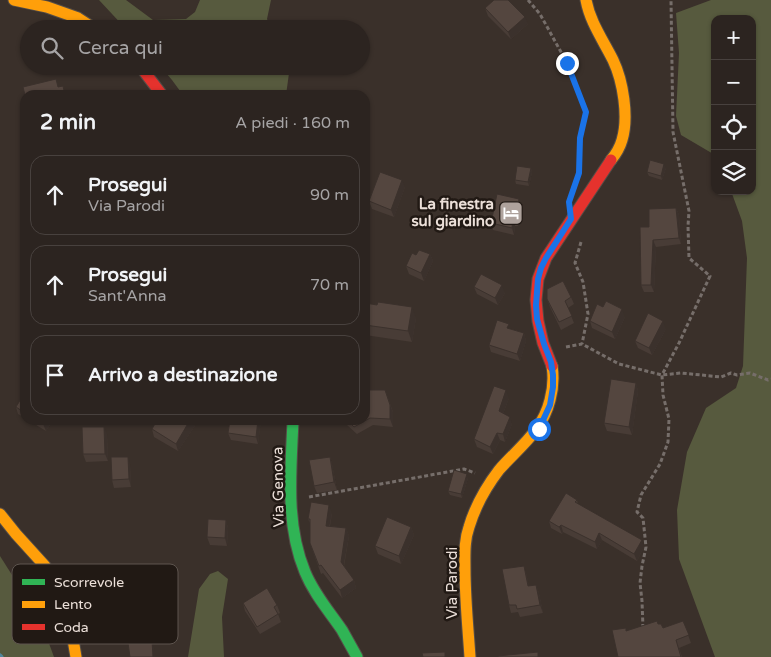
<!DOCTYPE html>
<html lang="it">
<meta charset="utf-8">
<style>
body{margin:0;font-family:"Varela Round",sans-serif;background:#342c29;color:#f1f3f6}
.controls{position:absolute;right:15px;top:15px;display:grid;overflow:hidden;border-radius:10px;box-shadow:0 1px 4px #0004}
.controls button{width:45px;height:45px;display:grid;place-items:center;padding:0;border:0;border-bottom:1px solid #48413e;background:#2c2420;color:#f1f3f6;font:25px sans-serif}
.stop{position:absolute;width:15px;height:15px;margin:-11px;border:4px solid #1a73e8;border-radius:50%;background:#fff}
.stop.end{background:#1a73e8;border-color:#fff;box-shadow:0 1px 5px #0008}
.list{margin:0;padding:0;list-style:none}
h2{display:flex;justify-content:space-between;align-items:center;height:65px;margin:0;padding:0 20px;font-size:21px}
h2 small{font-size:16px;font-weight:400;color:#a6a4a5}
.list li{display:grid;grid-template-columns:32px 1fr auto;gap:15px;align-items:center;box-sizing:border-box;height:80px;margin:0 10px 10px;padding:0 10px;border:1px solid #48413e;border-radius:15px}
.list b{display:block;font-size:19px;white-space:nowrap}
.list p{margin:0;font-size:16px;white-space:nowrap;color:#a6a4a5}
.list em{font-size:16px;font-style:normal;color:#a6a4a5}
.icon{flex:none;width:28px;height:28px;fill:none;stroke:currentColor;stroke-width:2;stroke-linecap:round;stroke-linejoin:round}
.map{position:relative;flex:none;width:771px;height:657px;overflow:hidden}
.search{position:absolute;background:#2c2420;box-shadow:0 1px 4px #0004;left:20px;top:20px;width:350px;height:55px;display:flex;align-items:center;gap:12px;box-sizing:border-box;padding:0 18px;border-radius:28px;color:#a6a4a5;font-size:19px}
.panel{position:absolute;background:#2c2420;box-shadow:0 1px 4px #0004;left:20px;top:90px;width:350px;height:335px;border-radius:15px}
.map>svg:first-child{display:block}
.green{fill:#575a3e}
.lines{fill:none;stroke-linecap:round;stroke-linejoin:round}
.stream{stroke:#52869b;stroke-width:5}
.fast-casing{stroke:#554d47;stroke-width:13}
.slow-casing{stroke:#554d47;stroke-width:13}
.jam-casing{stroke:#554d47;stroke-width:13}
.path{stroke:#766e6a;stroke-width:3;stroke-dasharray:4 2.5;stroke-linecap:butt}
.fast{stroke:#30b455;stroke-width:11}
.slow{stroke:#ff9f0a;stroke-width:11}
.jam{stroke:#e5322d;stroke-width:11}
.wall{fill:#483c36}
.shaded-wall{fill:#3b312c}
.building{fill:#54463f;stroke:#3b312c}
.route{stroke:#1a73e8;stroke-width:6}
.labels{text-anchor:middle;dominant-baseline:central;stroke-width:5;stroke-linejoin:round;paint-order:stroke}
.poi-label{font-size:15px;font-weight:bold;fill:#ece0d9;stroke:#211914;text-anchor:end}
.street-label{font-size:15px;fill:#ece0d9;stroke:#211914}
.key{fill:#211914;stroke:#5e554f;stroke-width:1}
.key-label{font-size:14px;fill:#ece0d9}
</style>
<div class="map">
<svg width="771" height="657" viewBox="0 0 771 657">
<rect width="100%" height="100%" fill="#3a302a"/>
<!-- green -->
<g class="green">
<polygon points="99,0 126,0 153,20 186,19 195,12 200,0 271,0 267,19 272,29 126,29"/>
<polygon points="711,0 771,0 771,657 715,657 679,559 677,510 687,452 706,408 736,388 743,366 747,258 742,221 731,191 752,191 752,19 715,19 715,155 681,135 676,116 679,53 676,13"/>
<polygon points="160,66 290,66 286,95 183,95 172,80"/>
<polygon points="0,556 31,605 47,638 54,657 0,657"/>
<polygon points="218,571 228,579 222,617 224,657 188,657 199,589 210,574"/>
</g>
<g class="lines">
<!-- stream -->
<polyline class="stream" points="0,656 1,657"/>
<!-- fast casing -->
<g class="fast-casing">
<path id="fast" d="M293,420c-2,51 -8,104 12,152 9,22 24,39 37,58 5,9 10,18 15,27"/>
</g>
<!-- slow casing -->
<g class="slow-casing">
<g id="slow">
<polyline points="14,0 47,7 78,18 95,29"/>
<path d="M586,0c4,22 17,40 27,60 10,21 16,57 9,80 -2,7 -6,14 -11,20"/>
<polyline points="0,514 16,534 45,566 62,591 70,622 76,657"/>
<path d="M470,657c-2,-29 -5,-59 -5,-88 0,-14 -1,-28 4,-42 6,-20 17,-40 30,-57 20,-23 43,-38 51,-70 3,-11 4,-22 2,-34"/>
</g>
</g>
<!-- jam casing -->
<g class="jam-casing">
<g id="jam">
<polyline points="140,66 162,95"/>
<polyline points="552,366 543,343 538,321 536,300 538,279 546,258 611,160"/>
</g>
</g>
<!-- path -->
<g class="path">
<polyline points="528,0 540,14 567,63 586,112 580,138 579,172"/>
<polyline points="581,242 575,263 583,282 588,314 582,344"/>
<polyline points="566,347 582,344 619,364 662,375 681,373 721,377 731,373 737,375 750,373 768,380 771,379"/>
<polyline points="309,497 464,469 475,473"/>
<polyline points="643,628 642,601 640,583 642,566 646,547 643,518 637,512 641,495 660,464 668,442 669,419 663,395 662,375 679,343 710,276 689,258 688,226 689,211 673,132 671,0"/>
</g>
<!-- fast -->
<use href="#fast" class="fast"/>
<!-- slow -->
<use href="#slow" class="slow"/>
<!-- jam -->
<use href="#jam" class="jam"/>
</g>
<!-- wall -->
<g class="wall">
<polygon points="485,8 528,24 511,39 488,16"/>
<polygon points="531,168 532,172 529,186 516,184 515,180"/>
<polygon points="666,168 662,180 649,176 647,172"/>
<polygon points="405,187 394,217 372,209 369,201"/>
<polygon points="522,207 518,226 515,226 514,235 493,230 491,223"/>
<polygon points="676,208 679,215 681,244 656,247 654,292 644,292 641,285 649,227"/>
<polygon points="430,254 433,261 424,281 409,274 406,266 416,255"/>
<polygon points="474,287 505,293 498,305 477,294"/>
<polygon points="571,297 574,304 568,308 574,323 561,330 550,307 547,299"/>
<polygon points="365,303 377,305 416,318 412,342 365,335"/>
<polygon points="625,317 615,339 592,328 590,321"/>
<polygon points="511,329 524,333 526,341 520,361 491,352 489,345"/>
<polygon points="666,329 652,355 638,348 635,341"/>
<polygon points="636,383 638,391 632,435 607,431 604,423"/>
<polygon points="385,390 393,412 393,427 373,425 357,434 347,425 345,420 365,420"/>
<polygon points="25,392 25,418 18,414 16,407"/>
<polygon points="509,398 503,414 512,424 505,442 500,440 493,454 477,447 474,439"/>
<polygon points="28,420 53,420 46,431"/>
<polygon points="230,420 261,420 258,444 231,440 228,433"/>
<polygon points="196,424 178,451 154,437 152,429"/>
<polygon points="107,434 108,461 86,462 83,454"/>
<polygon points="330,457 332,464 337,490 317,493 314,486"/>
<polygon points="130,464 131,487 114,488 112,480"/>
<polygon points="468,478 462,498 450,495 448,491"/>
<polygon points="577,500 578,504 644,547 637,561 602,540 597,549 563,532 562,534 551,528 549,521"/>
<polygon points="332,513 330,526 346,528 349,536 344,566 354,580 356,588 342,598 323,573 321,574 310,543 310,523 308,519"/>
<polygon points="226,520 228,528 227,546 210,545 207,537"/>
<polygon points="411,527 414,535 401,564 378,554 375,546"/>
<polygon points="526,573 529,586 536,585 539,593 543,613 520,617 518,612 511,613 509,605"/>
<polygon points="243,603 277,605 280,613 278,614 281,622 260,634 245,611"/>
<polygon points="683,621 691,643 679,648 682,657 618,657 627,631 658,624 663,628"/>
</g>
<!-- shaded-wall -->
<g class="shaded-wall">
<polygon points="525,17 528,24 511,39 508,32"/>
<polygon points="664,164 666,168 662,180 661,176"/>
<polygon points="531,168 532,172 529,186 528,182"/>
<polygon points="402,180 405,187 394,217 391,210"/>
<polygon points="519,199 522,207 518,226 515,219"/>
<polygon points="676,208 679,215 681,244 679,238"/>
<polygon points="513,218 515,226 514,235 512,228"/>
<polygon points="653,240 656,247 654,292 651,285"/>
<polygon points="430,254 433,261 424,281 421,273"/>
<polygon points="502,285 505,293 498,305 495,298"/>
<polygon points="412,307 416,318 412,342 408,331"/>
<polygon points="622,309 625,317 615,339 612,332"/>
<polygon points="663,321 666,329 652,355 649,348"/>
<polygon points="524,333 526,341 520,361 517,354"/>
<polygon points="636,383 638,391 632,435 629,427"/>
<polygon points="506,390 509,398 501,419 499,411"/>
<polygon points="390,405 393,412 393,427 390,419"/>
<polygon points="510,417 512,424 505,442 503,434"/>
<polygon points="45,420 53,420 46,431 43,424"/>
<polygon points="190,420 194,420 196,424 178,451 176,444"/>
<polygon points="258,420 261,420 258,444 256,437"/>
<polygon points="104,427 107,434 108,461 105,454"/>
<polygon points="497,433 500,440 493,454 490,447"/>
<polygon points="128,457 130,464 131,487 129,479"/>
<polygon points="330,457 332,464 337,490 334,482"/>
<polygon points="467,474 468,478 462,498 461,494"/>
<polygon points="329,505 332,513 328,533 326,526"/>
<polygon points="226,520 228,528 227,546 225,538"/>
<polygon points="561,525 563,532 562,534 559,527"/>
<polygon points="411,527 414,535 401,564 399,556"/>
<polygon points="346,528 349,536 343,569 341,562"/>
<polygon points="599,533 602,540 597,549 595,542"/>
<polygon points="642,540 644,547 637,561 634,554"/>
<polygon points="524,566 526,573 531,593 528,586"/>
<polygon points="354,580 356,588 342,598 340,590"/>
<polygon points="536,585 539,593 543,613 540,605"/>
<polygon points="152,640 154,648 155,657 153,657"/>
</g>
<!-- building -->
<g class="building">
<polygon points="494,0 508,0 525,17 508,32 485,8"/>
<polygon points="56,79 58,87 63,86 65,95 25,95 23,87"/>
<polygon points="650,160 664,164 661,176 647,172"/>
<polygon points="517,166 531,168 528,182 515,180"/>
<polygon points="380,172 402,180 391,210 369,201"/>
<polygon points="497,194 519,199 515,219 513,218 512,228 491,223"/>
<polygon points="676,208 679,238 653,240 651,285 641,285 640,227 649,227 649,209"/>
<polygon points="419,250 430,254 421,273 406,266 412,253 416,255"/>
<polygon points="481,274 502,285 495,298 474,287"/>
<polygon points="563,281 571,297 565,301 572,316 559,322 547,299 547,289"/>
<polygon points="606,301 622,309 612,332 590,321 597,304 603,307"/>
<polygon points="378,302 412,307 408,331 365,325 365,303 377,305"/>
<polygon points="648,313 663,321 649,348 635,341"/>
<polygon points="497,320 509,324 507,328 524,333 517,354 489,345"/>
<polygon points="611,379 636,383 629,427 604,423"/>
<polygon points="494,386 506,390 499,411 510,417 503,434 497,433 490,447 474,439"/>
<polygon points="365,390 385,390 390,405 390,419 370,418 354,427 347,420 365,420"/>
<polygon points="25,392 25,413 16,407"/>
<polygon points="37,420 45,420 43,424"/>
<polygon points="157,420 190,420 176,444 152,429"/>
<polygon points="230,420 258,420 256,437 228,433"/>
<polygon points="82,427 104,427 105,454 83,454"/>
<polygon points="111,457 128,457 129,479 112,480"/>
<polygon points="330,457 334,482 314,486 309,460"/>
<polygon points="454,470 467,474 461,494 448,491"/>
<polygon points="566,493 577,500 575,502 642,540 634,554 599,533 595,542 561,525 559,527 549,521"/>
<polygon points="311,502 329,505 326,526 346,528 341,562 354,580 340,590 321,565 319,566 310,543 310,519 308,519"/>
<polygon points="387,517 411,527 399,556 375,546"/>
<polygon points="208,519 226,520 225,538 207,537"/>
<polygon points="524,566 528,586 536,585 540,605 517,609 516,605 509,605 502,569"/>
<polygon points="267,588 277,605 274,607 278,614 257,627 243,603"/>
<polygon points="657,621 658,624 661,624 663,628 683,621 689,635 676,640 681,657 618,657 612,630 626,628 626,631"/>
<polygon points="152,640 153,657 130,657 128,643"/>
<polygon points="445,652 445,657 423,657 422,653"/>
<polygon points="538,652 538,657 498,657 498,656"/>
</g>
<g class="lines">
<!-- route -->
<polyline class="route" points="539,429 550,405 553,387 553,375 551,362 544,344 537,319 536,305 538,279 541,268 546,258 571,219 569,202 579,173 580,138 586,112 567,63"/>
</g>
<!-- icons -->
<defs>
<g id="hotel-square" transform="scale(1.25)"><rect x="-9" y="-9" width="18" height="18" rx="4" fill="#aea29c" stroke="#211914"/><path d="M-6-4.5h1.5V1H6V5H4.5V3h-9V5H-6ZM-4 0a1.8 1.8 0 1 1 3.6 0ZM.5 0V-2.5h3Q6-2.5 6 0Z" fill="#fff"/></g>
</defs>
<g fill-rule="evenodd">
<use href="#hotel-square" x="511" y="213"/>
</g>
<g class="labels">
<!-- poi labels -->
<g class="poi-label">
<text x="494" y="204">La finestra<tspan x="494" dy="17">sul giardino</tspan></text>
</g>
<!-- street labels -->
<g class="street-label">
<text transform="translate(278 487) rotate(-91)">Via Genova</text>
<text transform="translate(452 583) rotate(-90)">Via Parodi</text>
</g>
</g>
<!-- legend -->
<rect x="12" y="564" width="166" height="80" rx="8" class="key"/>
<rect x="22" y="579" width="23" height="6" fill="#30b455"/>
<rect x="22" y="601" width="23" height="7" fill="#ff9f0a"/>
<rect x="22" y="624" width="23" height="6" fill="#e5322d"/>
<g class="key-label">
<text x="54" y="587">Scorrevole</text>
<text x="54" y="609">Lento</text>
<text x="54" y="632">Coda</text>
</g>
</svg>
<div class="controls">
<button>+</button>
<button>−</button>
<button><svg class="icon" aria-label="locate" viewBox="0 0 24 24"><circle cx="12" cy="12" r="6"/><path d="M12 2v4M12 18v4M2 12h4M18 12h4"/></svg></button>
<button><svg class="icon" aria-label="layers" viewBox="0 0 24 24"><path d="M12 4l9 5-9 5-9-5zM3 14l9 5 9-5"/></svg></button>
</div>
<div class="stop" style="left:539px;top:429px"></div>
<div class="stop end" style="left:567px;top:63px"></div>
<div class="search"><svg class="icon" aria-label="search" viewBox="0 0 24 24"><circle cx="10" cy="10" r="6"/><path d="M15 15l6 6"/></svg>Cerca qui</div>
<section class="panel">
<h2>2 min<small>A piedi · 160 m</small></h2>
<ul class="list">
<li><svg class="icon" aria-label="ahead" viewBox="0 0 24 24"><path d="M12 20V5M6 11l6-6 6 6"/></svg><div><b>Prosegui</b><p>Via Parodi</p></div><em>90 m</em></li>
<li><svg class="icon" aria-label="ahead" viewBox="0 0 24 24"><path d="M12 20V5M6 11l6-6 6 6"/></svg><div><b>Prosegui</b><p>Sant'Anna</p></div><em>70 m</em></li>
<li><svg class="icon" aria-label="arrive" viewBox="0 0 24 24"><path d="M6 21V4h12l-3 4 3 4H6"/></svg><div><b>Arrivo a destinazione</b></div></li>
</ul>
</section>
</div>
